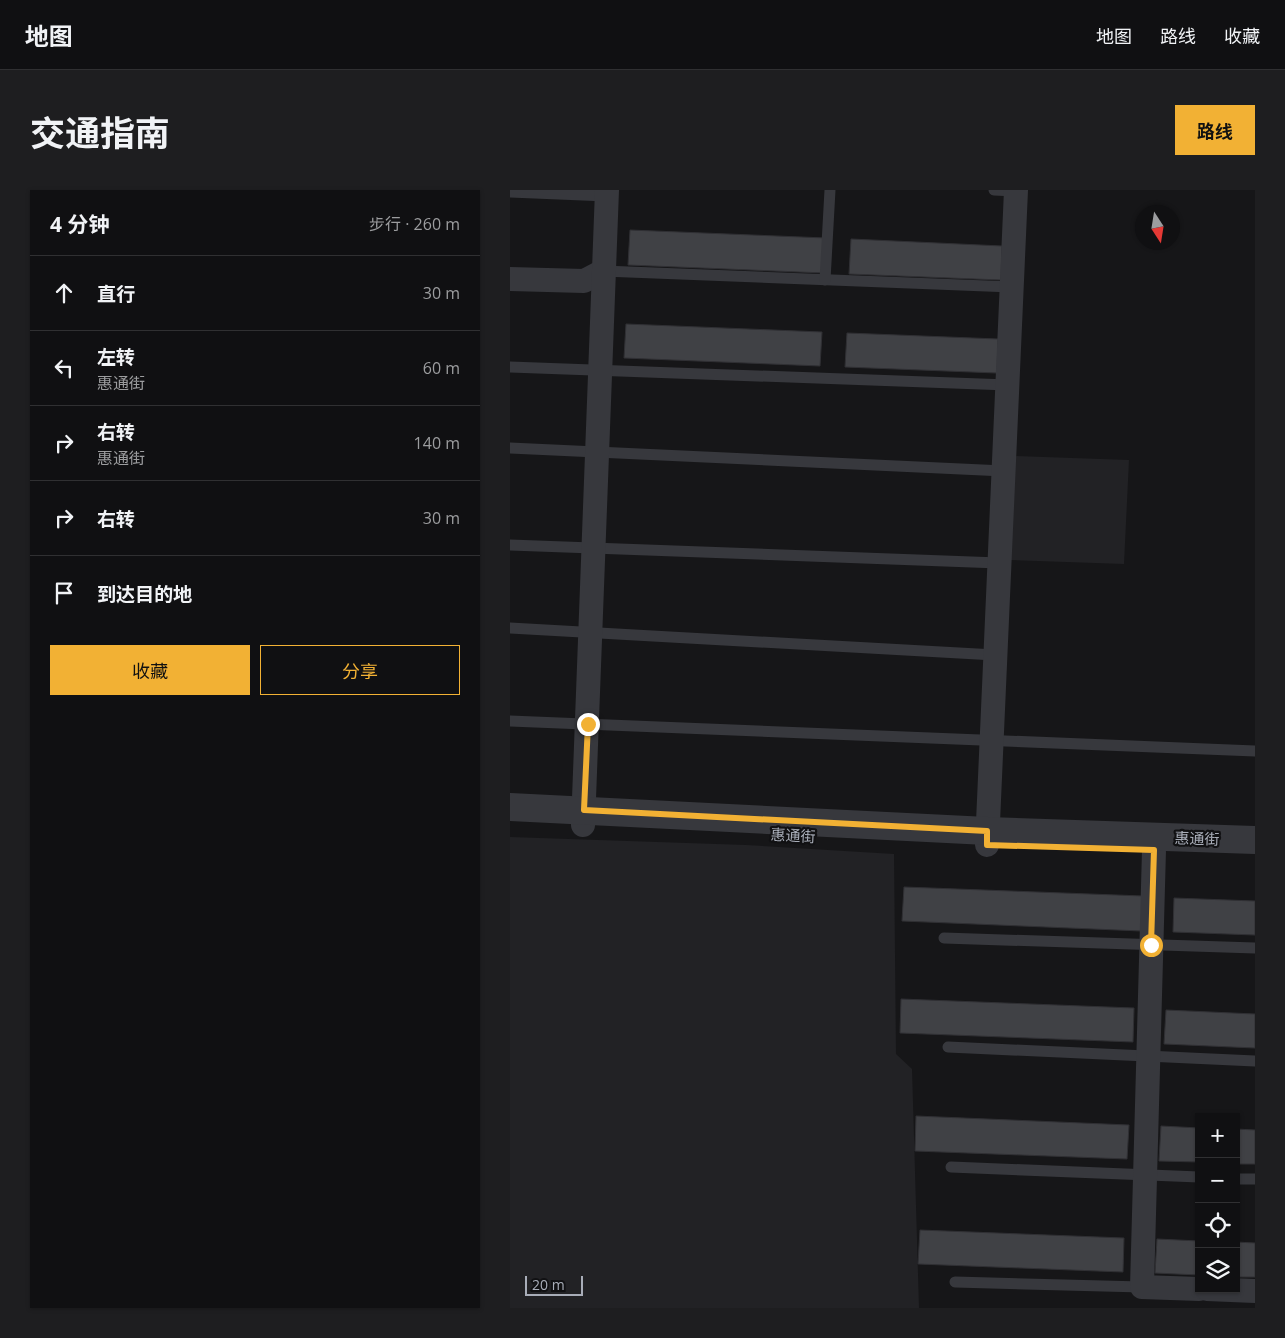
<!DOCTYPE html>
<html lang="zh">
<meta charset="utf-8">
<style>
body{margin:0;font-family:"Open Sans","Noto Sans SC",sans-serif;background:#1e1e20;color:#f1f3f6}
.controls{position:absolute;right:15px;bottom:15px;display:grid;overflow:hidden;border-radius:0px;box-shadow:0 1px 4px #0004}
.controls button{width:45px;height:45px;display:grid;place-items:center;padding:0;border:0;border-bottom:1px solid #303032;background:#101012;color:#f1f3f6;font:25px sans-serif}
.compass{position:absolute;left:625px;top:15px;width:45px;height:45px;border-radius:50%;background:#101012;box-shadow:0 1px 4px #0004;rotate:168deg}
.scale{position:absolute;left:15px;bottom:12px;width:58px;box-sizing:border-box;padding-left:5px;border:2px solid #a8adb8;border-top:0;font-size:14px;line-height:18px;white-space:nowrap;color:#a8adb8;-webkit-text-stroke:4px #111113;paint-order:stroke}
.stop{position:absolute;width:15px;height:15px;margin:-11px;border:4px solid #f2b134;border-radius:50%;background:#fff}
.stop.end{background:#f2b134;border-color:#fff;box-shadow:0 1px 5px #0008}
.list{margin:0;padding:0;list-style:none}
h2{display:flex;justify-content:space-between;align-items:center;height:65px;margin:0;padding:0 20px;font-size:21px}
h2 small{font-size:16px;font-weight:400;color:#9c9d9f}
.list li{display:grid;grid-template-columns:32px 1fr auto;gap:15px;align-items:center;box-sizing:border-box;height:75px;padding:0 20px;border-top:1px solid #303032}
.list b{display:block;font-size:19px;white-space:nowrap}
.list p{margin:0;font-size:16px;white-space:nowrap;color:#9c9d9f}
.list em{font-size:16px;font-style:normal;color:#9c9d9f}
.actions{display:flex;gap:10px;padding:15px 20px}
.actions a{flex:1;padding:11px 0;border:1px solid #f2b134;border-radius:0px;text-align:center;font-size:18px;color:#f2b134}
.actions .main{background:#f2b134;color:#111}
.icon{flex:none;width:28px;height:28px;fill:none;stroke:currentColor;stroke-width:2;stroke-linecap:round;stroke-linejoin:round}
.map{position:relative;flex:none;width:745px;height:1118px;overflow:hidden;border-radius:0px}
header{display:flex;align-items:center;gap:30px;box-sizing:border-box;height:70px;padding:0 25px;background:#101012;border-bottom:1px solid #303032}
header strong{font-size:24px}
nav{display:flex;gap:28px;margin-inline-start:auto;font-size:18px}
.intro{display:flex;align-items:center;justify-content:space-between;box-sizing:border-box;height:120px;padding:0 30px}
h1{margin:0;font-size:35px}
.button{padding:12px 22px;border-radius:0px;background:#f2b134;color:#111;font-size:18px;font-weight:700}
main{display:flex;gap:30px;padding:0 30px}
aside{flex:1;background:#101012;border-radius:0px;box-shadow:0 1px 4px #0004}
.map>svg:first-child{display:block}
.built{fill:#222225}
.building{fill:#404145;stroke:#303034}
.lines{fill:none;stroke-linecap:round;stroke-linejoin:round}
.service{stroke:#37383d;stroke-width:11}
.minor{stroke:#37383d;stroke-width:24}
.tertiary{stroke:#37383d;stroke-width:28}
.route{stroke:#f2b134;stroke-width:6}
.labels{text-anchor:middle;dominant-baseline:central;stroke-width:4.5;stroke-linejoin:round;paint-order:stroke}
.street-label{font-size:15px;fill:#a8adb8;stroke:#111113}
</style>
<header>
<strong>地图</strong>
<nav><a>地图</a><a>路线</a><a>收藏</a></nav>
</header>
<div class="intro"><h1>交通指南</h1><a class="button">路线</a></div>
<main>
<aside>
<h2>4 分钟<small>步行 · 260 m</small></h2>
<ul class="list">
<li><svg class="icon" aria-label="ahead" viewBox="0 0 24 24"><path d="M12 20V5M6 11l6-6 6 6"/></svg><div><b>直行</b></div><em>30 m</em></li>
<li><svg class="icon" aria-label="left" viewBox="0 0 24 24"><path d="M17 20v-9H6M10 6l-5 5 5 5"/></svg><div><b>左转</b><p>惠通街</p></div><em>60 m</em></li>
<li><svg class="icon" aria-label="right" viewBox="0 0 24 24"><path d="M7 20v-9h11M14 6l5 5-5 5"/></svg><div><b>右转</b><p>惠通街</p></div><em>140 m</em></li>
<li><svg class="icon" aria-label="right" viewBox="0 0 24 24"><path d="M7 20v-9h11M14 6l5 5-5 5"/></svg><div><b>右转</b></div><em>30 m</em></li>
<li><svg class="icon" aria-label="arrive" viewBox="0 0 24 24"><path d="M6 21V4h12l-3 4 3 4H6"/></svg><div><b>到达目的地</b></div></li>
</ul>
<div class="actions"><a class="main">收藏</a><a>分享</a></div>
</aside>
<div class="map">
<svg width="745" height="1118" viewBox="0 0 745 1118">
<rect width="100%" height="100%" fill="#161618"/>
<!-- built -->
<g class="built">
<polygon points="503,266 619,270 614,374 499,370"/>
<polygon points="0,647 236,655 384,664 386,864 402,879 409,1118 0,1118"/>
</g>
<!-- building -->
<g class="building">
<polygon points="120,40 316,48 314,83 118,75"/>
<polygon points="341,49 492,56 491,90 339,84"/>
<polygon points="116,134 312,142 310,176 114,168"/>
<polygon points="337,143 488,149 487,183 335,177"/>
<polygon points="394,697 633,706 631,741 392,731"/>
<polygon points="664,708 745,711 745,745 663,742"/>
<polygon points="391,809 624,818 623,852 390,843"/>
<polygon points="656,820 745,824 745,858 654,854"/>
<polygon points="406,926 619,935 617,969 405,961"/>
<polygon points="651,936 689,938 689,972 649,971"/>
<polygon points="726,939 745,940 745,974 726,974"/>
<polygon points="410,1040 614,1048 613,1082 408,1074"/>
<polygon points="647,1049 689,1051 689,1085 645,1083"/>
<polygon points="726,1052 745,1053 745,1087 726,1087"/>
</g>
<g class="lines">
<!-- service -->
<g class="service">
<polyline points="484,0 506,1"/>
<polyline points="0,2 97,6"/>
<polyline points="93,81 502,97"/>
<polyline points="315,90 320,0"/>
<polyline points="0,177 498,195"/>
<polyline points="0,258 494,281"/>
<polyline points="0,355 489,373"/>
<polyline points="0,438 485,465"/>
<polyline points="0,531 745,561"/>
<polyline points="434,748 745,758"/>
<polyline points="438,857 745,871"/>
<polyline points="441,977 689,987"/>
<polyline points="726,989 745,989"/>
<polyline points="445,1092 632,1097"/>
</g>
<!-- minor -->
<g class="minor">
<polyline points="0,89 74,91 93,81"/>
<polyline points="73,635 97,0"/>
<polyline points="477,655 506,0"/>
<polyline points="644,660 632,1097 689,1099"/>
<polyline points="697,1099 745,1101"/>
</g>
<!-- tertiary -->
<polyline class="tertiary" points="0,617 477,641 745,650"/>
</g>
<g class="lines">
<!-- route -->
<polyline class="route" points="78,534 74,620 477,641 477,655 644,660 641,755"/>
</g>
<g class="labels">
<!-- street labels -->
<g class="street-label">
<text transform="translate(283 645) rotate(3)">惠通街</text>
<text transform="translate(687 648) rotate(2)">惠通街</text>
</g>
</g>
</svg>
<div class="controls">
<button>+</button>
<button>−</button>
<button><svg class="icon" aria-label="locate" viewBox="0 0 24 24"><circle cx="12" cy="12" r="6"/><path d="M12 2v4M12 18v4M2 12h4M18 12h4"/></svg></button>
<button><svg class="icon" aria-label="layers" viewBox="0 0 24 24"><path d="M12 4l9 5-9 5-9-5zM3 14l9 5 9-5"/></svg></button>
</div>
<svg class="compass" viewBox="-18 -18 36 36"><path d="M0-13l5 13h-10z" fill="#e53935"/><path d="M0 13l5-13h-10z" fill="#9c9d9f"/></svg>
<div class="scale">20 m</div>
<div class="stop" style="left:641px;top:755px"></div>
<div class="stop end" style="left:78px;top:534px"></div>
</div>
</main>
